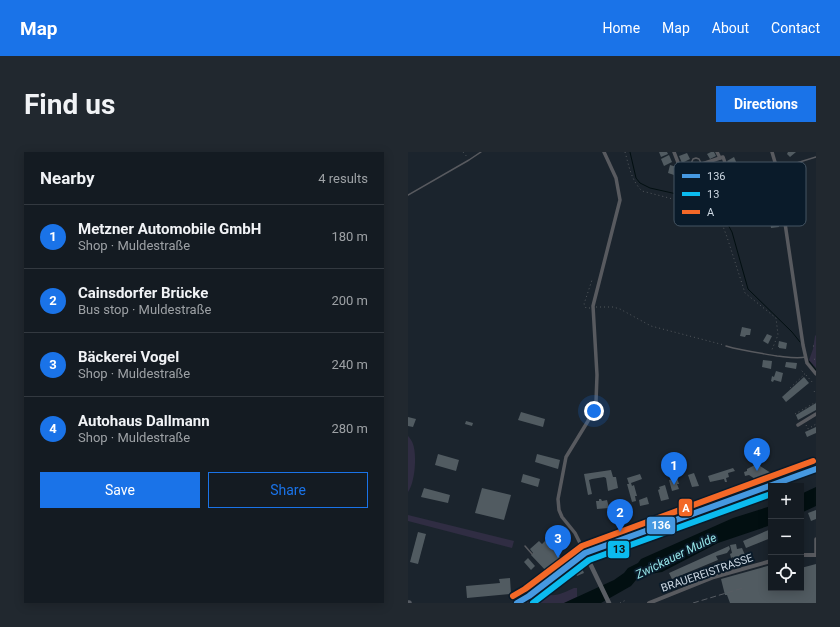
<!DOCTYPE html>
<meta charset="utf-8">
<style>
body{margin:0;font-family:Roboto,sans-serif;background:#21282f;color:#f1f3f6}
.controls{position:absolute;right:12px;bottom:12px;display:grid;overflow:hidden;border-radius:0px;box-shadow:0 2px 10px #0003}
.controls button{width:36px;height:36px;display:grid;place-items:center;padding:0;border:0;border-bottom:1px solid #333940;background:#141b22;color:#f1f3f6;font:20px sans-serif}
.you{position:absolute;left:186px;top:259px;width:14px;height:14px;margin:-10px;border:3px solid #fff;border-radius:50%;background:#1a73e8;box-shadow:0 0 0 6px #1a73e833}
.badge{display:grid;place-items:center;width:26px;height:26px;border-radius:50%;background:#1a73e8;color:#fff;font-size:13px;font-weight:700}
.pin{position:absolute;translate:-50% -33px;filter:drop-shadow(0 1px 2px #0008)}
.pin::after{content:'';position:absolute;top:21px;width:14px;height:12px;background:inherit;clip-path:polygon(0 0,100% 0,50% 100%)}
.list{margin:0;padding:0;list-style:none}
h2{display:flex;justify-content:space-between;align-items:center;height:52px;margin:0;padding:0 16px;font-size:17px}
h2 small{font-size:13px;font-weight:400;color:#9da1a5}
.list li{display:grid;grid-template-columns:26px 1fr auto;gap:12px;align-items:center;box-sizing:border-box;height:64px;padding:0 16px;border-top:1px solid #333940}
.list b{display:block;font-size:15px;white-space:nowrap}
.list p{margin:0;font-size:13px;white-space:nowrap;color:#9da1a5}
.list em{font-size:13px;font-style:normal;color:#9da1a5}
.actions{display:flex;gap:8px;padding:12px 16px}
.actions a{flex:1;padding:9px 0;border:1px solid #1a73e8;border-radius:0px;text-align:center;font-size:14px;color:#1a73e8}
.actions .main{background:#1a73e8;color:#fff}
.icon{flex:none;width:22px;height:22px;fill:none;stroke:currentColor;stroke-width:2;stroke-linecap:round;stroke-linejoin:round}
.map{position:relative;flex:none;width:408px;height:451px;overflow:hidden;border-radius:0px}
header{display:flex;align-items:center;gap:24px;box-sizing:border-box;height:56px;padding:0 20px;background:#1a73e8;color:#fff}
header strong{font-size:19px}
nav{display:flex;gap:22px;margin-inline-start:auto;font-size:14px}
.intro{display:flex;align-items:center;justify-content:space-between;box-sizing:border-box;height:96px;padding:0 24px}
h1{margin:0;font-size:28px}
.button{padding:10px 18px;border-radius:0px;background:#1a73e8;color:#fff;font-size:14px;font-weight:700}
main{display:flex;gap:24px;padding:0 24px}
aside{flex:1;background:#141b22;border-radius:0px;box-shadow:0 2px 10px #0003}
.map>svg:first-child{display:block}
.green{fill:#302d43}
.water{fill:#020f11}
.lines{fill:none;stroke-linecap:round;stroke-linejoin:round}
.stream{stroke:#020f11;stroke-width:1}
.building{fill:#515b61}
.path{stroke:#53585d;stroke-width:1;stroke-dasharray:1 3;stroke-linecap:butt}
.service{stroke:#585a5f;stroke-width:1.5}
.minor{stroke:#585a5f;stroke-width:3.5}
.tertiary{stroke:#585a5f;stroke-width:4}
.secondary{stroke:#595d63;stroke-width:4.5}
.primary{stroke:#565b63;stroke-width:5.5}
.rail{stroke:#575c63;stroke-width:1;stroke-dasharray:6 3;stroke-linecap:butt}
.bus-1-casing{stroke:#0a1b2a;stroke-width:9}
.bus-2-casing{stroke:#0a1b2a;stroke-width:9}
.bus-3-casing{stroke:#0a1b2a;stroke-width:9}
.bus-1{stroke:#4699e1;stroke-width:6}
.bus-2{stroke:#0bbbef;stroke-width:6}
.bus-3{stroke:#f36827;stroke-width:6}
.labels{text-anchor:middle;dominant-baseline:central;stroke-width:4;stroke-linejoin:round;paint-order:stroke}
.street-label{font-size:11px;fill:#cdd8e3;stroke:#0a1b2a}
.water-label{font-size:12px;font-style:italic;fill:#96e6e9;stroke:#0a1b2a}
.key{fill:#0a1b2a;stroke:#445462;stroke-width:1}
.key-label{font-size:11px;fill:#cdd8e3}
.line-badge{stroke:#0a1b2a;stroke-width:1.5}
.badge-label{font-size:11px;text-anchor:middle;font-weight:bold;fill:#fff}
.pale-badge-label{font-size:11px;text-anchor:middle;font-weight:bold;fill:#111}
</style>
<header>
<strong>Map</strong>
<nav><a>Home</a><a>Map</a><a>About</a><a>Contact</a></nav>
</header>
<div class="intro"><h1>Find us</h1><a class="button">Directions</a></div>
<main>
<aside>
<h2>Nearby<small>4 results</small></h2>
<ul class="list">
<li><span class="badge">1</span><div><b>Metzner Automobile GmbH</b><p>Shop · Muldestraße</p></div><em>180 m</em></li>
<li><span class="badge">2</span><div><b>Cainsdorfer Brücke</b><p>Bus stop · Muldestraße</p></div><em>200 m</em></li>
<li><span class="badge">3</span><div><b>Bäckerei Vogel</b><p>Shop · Muldestraße</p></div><em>240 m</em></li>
<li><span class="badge">4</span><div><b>Autohaus Dallmann</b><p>Shop · Muldestraße</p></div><em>280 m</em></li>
</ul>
<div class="actions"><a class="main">Save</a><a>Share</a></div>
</aside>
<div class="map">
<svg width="408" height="451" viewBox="0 0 408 451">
<rect width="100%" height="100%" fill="#1b242d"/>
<!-- green -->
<g class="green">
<polygon points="408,183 408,216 401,208 405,197 407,184"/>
<path d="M0,284c2,2 4,5 5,8 4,12 2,38 -5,48z"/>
<polygon points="0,363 106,389 104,396 0,369"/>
<path d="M166,436h3v9l-13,6h-38l16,-11c11,7 21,1 32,-4z"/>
</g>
<!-- water -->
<g class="water">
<polygon points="408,335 408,354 393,361 393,342"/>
<polygon points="363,354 363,373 310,391 254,420 242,422 228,428 223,434 193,451 156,451 206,428 216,421 220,416 230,411 233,407 325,366"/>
</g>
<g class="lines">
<!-- stream -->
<g class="stream">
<polyline points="222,0 228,26 232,31 242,36 291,47 313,62 318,69 324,80 340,137 384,180 392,190"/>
<polyline points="401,209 408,218"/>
</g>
</g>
<!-- building -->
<g class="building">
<polygon points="251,0 259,0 260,2 253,5"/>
<polygon points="303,0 306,0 308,4 302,7 299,2"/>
<polygon points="380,0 388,0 382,5 379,2"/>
<polygon points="279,1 282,7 274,11 271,4"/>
<polygon points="261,3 264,10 256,14 253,7"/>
<polygon points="326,5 329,12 322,15 319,9"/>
<polygon points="262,13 269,15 266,23 260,21"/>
<polygon points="370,68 371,75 363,76 362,69"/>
<polygon points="334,175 343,177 342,183 338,183 337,185 332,184"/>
<polygon points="359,182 364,184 360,192 355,189"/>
<polygon points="371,189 379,191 378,197 371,196 371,195 370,195"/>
<polygon points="355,208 364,209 363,217 354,215"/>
<polygon points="378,210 389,211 388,217 377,215"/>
<polygon points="368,219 375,221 373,230 366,228 365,230 363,229 364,224 366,225"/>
<polygon points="396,225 401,231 378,250 374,245"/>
<polygon points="408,251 408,258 390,268 388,263"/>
<polygon points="113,260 137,267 135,275 110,268"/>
<polygon points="0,265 8,267 5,275 0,274"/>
<polygon points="58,269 65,271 64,274 57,272"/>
<polygon points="408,275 408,281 399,285 397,280"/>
<polygon points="30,302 51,308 48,319 27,313"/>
<polygon points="129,302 152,308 150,317 127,310"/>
<polygon points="351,311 352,314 363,321 347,327 341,323 337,324 336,320 339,319 339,317"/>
<polygon points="325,316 327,319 320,321 321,325 318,326 319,330 317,330 316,327 302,330 300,324"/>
<polygon points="203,318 205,325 208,325 210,336 200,339 198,326 196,325 184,327 181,328 184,342 180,343 176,322"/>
<polygon points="286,321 291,334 284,335 280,323"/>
<polygon points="115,322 132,327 130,335 113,330"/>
<polygon points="232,322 234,327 223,331 224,334 226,333 229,344 227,344 228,349 224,350 219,332 221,332 219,326"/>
<polygon points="269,326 271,332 269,332 271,337 264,339 261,328"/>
<polygon points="346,328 349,329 350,332 345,334 343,329"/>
<polygon points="257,333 261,347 253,349 250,338 252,337 251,335"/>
<polygon points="16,336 42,343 40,351 13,345"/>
<polygon points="74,336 103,343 96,368 67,361"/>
<polygon points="239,345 241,352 232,354 231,348"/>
<polygon points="191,347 193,347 194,349 199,348 201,356 189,357 188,349 191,349"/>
<polygon points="408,358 408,367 403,369 400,361"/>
<polygon points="266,374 268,376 267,376 268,380 240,389 239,385"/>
<polygon points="363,377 363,386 338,396 335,389"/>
<polygon points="10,380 18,382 10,412 2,410"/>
<polygon points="131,389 134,392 137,389 154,407 140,421 123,403 125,401 122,397"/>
<polygon points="328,392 329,397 334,396 337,403 325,407 325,405 323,406 322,402 324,401 322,393"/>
<polygon points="321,394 322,397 319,401 312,403 308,404 310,408 264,427 261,421"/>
<polygon points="120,406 127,414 123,418 116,410"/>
<polygon points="408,412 408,451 322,451 319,443 317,443 313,427 363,413 363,436 393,436 393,416"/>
<polygon points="173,414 176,421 169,424 166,418"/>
<polygon points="155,423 159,427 139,444 134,440"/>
<polygon points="102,426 103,442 59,446 58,434 92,431 91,427"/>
</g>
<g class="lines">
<!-- path -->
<g class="path">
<polyline points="55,0 60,6"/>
<path d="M217,0c4,14 6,28 17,39l54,14 12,6 13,10 6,16 18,56 31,25 2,17 -7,17"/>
<polyline points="188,155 205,155 212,157 243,174 316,193"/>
<polyline points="182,156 178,156 176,152 184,128"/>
<polyline points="405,194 408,194"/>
<polyline points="406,207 408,208"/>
<polyline points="398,223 405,231"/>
<polyline points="382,236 397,222 393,218"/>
<polyline points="406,239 408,242"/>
<polyline points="387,262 408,250"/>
<polyline points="398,273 400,277 408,272"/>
<polyline points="212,451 218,448"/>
</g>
<!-- service -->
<g class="service">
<polyline points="282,14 285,7 288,6 291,7 293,11"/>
<polyline points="369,17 408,5"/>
<polyline points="0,43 61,8 73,0"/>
<path d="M318,194c17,5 34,7 51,10 10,1 19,3 29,1"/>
<polyline points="117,394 124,402"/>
</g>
<!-- minor -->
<g class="minor">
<polyline points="266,0 271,13 282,16 315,5 319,16"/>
<polyline points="309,0 312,6"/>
<polyline points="364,0 369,17 395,193 399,211 408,222"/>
<polyline points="390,273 408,262"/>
<polyline points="177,401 167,381 154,365 151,358 150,347 158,305 180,269 188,250 189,223 185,154 212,48 208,26 196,0"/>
<polyline points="408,403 408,387"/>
</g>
<!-- tertiary -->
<g class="tertiary">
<polyline points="393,403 408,403"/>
<polyline points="241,451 306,425 363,409"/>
</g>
<!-- secondary -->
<polyline class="secondary" points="177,401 201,451"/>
<!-- primary -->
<g class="primary">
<polyline points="0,451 1,451"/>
<polyline points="109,451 121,444 177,401 408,317"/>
</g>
<!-- rail -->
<polyline class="rail" points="285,451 335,436"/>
<!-- bus-1 casing -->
<g class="bus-1-casing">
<polyline id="bus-1" points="109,451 121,444 177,401 408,317"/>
</g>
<!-- bus-2 casing -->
<g class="bus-2-casing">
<polyline id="bus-2" points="125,451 181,408 363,342"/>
</g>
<!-- bus-3 casing -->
<g class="bus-3-casing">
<polyline id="bus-3" points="105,444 117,437 174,394 405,309"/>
</g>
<!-- bus-1 -->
<use href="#bus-1" class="bus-1"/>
<!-- bus-2 -->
<use href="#bus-2" class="bus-2"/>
<!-- bus-3 -->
<use href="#bus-3" class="bus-3"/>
</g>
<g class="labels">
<!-- street labels -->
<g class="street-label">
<text transform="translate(299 421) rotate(-19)">BRAUEREISTRASSE</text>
</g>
<!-- water labels -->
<g class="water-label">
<text transform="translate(268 404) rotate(-26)">Zwickauer Mulde</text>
</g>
</g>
<!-- legend -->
<rect x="266" y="10" width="132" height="64" rx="6" class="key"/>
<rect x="274" y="22" width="18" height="4" fill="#4699e1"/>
<rect x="274" y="40" width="18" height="4" fill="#0bbbef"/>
<rect x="274" y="58" width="18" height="4" fill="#f36827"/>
<g class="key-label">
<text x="299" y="28">136</text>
<text x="299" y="46">13</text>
<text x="299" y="64">A</text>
</g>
<g class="line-badge">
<rect x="270" y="346" width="15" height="19" rx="4" fill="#f36827"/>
<rect x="238" y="364" width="30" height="19" rx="4" fill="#4699e1"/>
<rect x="199" y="388" width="23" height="19" rx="4" fill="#0bbbef"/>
</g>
<g class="badge-label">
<text x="278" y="360">A</text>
<text x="253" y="377">136</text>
</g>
<g class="pale-badge-label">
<text x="211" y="401">13</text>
</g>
</svg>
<div class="controls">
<button>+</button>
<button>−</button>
<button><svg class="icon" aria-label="locate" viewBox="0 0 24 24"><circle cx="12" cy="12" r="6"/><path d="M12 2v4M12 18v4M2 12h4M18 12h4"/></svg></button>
</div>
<div class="you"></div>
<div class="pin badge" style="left:266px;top:333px">1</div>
<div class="pin badge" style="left:212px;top:380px">2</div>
<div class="pin badge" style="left:150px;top:406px">3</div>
<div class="pin badge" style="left:349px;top:319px">4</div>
</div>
</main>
